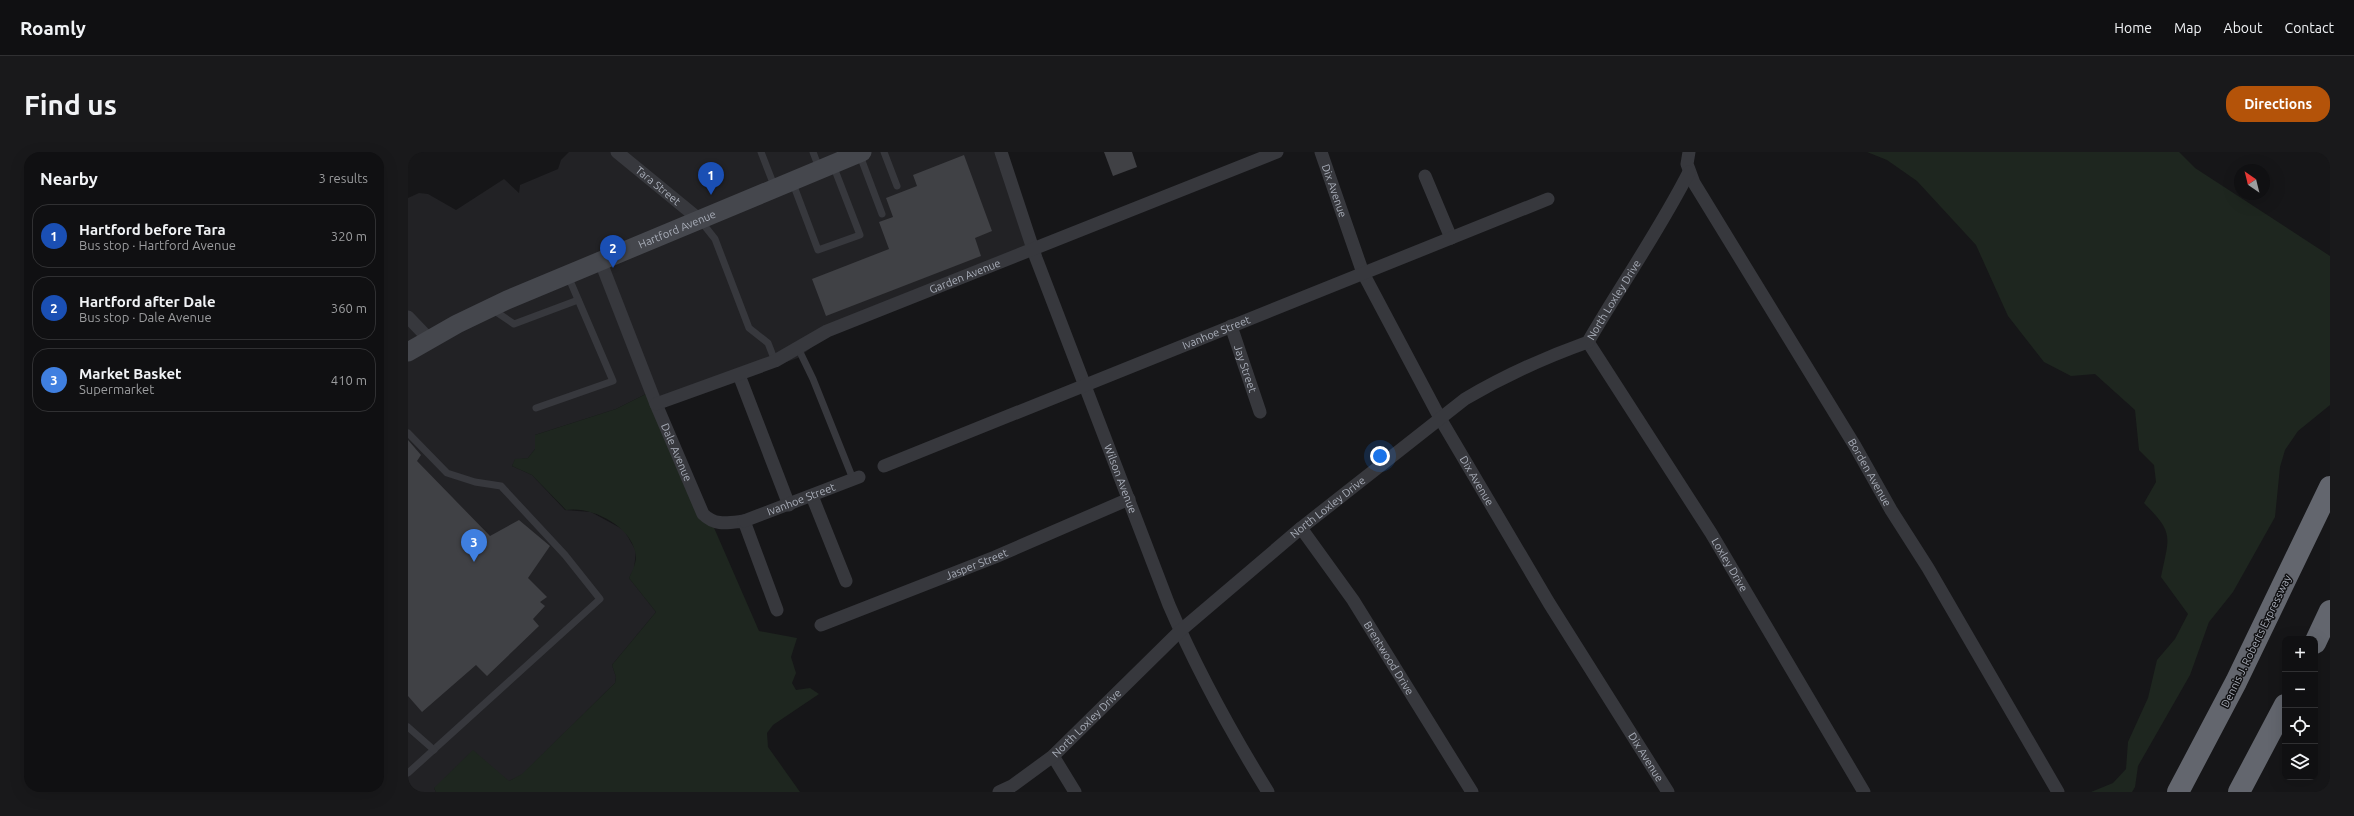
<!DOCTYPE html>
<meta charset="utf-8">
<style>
body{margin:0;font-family:Ubuntu,sans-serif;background:#19191b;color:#f1f3f6}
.controls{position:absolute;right:12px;bottom:12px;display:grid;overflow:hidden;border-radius:8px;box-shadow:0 4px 16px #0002}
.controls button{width:36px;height:36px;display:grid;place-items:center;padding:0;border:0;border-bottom:1px solid #303032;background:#101012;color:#f1f3f6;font:20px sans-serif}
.compass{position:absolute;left:1826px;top:12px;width:36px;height:36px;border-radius:50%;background:#101012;box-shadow:0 4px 16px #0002;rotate:325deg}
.you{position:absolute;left:972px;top:304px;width:14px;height:14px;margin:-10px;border:3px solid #fff;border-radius:50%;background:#1a73e8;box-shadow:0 0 0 6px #1a73e833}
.badge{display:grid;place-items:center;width:26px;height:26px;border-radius:50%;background:#b45309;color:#fff;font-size:13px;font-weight:700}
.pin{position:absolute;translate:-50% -33px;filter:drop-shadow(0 1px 2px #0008)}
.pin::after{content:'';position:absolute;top:21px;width:14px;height:12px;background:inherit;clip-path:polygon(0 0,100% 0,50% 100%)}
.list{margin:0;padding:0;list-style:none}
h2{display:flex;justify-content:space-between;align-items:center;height:52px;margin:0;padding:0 16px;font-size:17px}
h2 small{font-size:13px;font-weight:400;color:#9c9d9f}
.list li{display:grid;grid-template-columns:26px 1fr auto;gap:12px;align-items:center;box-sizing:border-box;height:64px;margin:0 8px 8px;padding:0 8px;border:1px solid #303032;border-radius:16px}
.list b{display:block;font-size:15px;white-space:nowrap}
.list p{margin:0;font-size:13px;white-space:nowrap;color:#9c9d9f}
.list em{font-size:13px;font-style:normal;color:#9c9d9f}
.icon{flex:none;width:22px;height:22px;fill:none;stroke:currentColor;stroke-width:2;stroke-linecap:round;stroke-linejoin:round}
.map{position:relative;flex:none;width:1922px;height:640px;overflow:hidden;border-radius:16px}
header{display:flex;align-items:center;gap:24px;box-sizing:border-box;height:56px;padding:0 20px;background:#101012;border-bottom:1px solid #303032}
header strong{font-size:19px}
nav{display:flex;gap:22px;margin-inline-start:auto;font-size:14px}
.intro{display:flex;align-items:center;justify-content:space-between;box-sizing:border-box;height:96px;padding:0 24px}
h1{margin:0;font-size:28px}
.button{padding:10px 18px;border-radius:16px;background:#b45309;color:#fff;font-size:14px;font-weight:700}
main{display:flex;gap:24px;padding:0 24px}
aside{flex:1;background:#101012;border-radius:16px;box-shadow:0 4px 16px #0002}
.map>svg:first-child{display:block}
.built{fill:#222225}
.green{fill:#1e261f}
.building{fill:#404145}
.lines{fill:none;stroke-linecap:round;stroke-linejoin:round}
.service{stroke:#37383d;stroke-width:7}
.minor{stroke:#37383d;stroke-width:13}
.secondary{stroke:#45474d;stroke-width:19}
.motorway{stroke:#63666e;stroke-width:22}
.labels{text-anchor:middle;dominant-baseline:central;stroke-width:3;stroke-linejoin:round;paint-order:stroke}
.street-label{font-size:11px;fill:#a8adb8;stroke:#111113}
</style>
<header>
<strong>Roamly</strong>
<nav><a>Home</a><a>Map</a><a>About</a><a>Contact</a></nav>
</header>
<div class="intro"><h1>Find us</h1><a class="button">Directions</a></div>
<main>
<aside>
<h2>Nearby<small>3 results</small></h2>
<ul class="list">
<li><span class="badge" style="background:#1a4fb4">1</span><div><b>Hartford before Tara</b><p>Bus stop · Hartford Avenue</p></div><em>320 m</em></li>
<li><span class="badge" style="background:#1a4fb4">2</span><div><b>Hartford after Dale</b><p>Bus stop · Dale Avenue</p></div><em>360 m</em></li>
<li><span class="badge" style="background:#3f7fe0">3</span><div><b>Market Basket</b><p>Supermarket</p></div><em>410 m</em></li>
</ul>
</aside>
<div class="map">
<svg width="1922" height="640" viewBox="0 0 1922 640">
<rect width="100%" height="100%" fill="#161618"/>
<!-- built -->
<polygon class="built" points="161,0 593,0 624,97 418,184 390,206 255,252 246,238 208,257 127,283 127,297 120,306 107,308 104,314 124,323 157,358 183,360 216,378 228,399 226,417 221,426 248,460 204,513 208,525 207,531 114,623 101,629 26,636 28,640 0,640 0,46 11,41 20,42 48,58 96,27 111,41 112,33 150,17 153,8"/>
<!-- green -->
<g class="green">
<path d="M1459,0h312l16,16 135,88v149l-32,26 -13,19 -5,17 -5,50 -42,75 -24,30 -19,53 -52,91 -3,21 -3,5h-41l22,-9 13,-14 2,-27 20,-44 9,-38 18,-21 13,-25 -27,-37c8,-41 14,-43 -17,-74l12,-21 -2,-17 -15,-15 -4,-40 -40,-36 -24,2 -27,-14 -36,-46 -32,-71 -59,-64 -30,-21z"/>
<path d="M246,238l105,241 38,7 -6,19 5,16 -4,10 4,7 14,-2 9,6 -46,31 -6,8 1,14 32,45h-364l-2,-4 39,-38 36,31 13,-7 93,-91 1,-6 -4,-12 44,-53 -27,-34c4,-8 9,-18 6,-27 -6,-26 -44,-45 -69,-41l-34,-35 -20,-9 3,-7 13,-1 7,-9v-14l81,-26z"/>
</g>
<!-- building -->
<g class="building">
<polygon points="696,0 724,0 729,15 705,24"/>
<polygon points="556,3 584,79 567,86 573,104 418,164 404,127 481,97 471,70 485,65 478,46 509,34 505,23"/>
<polygon points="0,288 13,303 9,309 82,384 111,368 142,394 120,426 139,445 132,450 137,454 125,467 131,474 79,524 68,513 14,560 0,544"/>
</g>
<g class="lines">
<!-- service -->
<g class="service">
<polyline points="353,0 367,36"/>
<polyline points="405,0 411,16"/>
<polyline points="476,0 489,34"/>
<polyline points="451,1 474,62"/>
<polyline points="384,29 410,98 452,83 425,13"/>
<polyline points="292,68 307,87 341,176 360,191 367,209"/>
<polyline points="84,157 106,172 170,148"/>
<polyline points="390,196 405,227 445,327"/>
<polyline points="128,256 205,229 160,124"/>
<polyline points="0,281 39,321 67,330 93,334 157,403 192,447 0,621"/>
<polyline points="0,575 26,598"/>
</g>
<!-- minor -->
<g class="minor">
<path id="s1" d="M209,0l83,68"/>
<path id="s2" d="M593,0l35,106 133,347c28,65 62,127 99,187"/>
<path id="s3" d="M913,0l42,121 78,147 108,183 119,189"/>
<path id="s4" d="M1281,0l-2,12 7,19 161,263 36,64 37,58 130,224"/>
<polyline points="1017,24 1043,86"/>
<path id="s5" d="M192,108l56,144 47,110c12,12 24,9 41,7l33,89"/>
<polyline points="0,165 21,187"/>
<path id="s6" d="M823,174l29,86"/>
<path id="s7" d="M1180,190l123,191 153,259"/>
<polyline points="331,223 381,353"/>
<path id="s8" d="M248,252l119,-43 52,-30 450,-179"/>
<path id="s9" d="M476,314l664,-267"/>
<polyline points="404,344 438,429"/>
<path id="s10" d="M336,369l115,-44"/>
<path id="s11" d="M893,376l52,72 119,192"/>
<path id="s12" d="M413,473l174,-68 134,-58"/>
<polyline points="645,604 667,640"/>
<path id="s13" d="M591,640l13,-6 41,-30 127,-125 121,-103 164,-129c39,-23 81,-42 123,-57 33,-57 71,-111 101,-170"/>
</g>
<!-- secondary -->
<path class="secondary" id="s14" d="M0,200l49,-28 50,-24 355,-148"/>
<!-- motorway -->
<g class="motorway">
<polyline points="1907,491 1922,459"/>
<polyline points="1770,640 1828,530 1922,335"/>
<polyline points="1831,640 1877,553"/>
</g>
</g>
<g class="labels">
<!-- street labels -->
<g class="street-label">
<text stroke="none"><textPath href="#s1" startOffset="53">Tara Street</textPath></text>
<text stroke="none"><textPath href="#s3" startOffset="41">Dix Avenue</textPath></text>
<text stroke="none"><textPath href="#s14" startOffset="296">Hartford Avenue</textPath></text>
<text stroke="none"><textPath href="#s8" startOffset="335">Garden Avenue</textPath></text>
<text stroke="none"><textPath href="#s13" startOffset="796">North Loxley Drive</textPath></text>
<text stroke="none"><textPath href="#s9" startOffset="358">Ivanhoe Street</textPath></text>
<text stroke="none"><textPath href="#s6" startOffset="45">Jay Street</textPath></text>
<text stroke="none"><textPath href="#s5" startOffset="207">Dale Avenue</textPath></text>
<text stroke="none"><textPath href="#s4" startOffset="371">Borden Avenue</textPath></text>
<text stroke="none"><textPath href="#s2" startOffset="348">Wilson Avenue</textPath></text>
<text stroke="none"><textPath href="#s3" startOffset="365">Dix Avenue</textPath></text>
<text stroke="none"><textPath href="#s10" startOffset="61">Ivanhoe Street</textPath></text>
<text stroke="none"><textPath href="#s13" startOffset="436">North Loxley Drive</textPath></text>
<text stroke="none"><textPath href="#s12" startOffset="167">Jasper Street</textPath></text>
<text stroke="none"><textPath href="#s7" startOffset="264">Loxley Drive</textPath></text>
<text transform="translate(1848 489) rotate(-64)">Dennis J. Roberts Expressway</text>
<text stroke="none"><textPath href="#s11" startOffset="157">Brentwood Drive</textPath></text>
<text stroke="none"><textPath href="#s13" startOffset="112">North Loxley Drive</textPath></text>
<text stroke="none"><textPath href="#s3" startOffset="689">Dix Avenue</textPath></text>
</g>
</g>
</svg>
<div class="controls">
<button>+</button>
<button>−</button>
<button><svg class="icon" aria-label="locate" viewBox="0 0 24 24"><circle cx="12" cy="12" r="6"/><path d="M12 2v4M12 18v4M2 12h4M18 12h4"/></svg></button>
<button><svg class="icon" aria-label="layers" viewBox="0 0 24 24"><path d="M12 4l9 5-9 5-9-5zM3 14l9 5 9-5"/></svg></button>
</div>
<svg class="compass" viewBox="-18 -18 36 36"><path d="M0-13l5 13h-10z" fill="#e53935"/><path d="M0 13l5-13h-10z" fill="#9c9d9f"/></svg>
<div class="you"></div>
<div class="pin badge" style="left:303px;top:43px;background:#1a4fb4">1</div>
<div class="pin badge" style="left:205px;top:116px;background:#1a4fb4">2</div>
<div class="pin badge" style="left:66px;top:410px;background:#3f7fe0">3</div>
</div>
</main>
